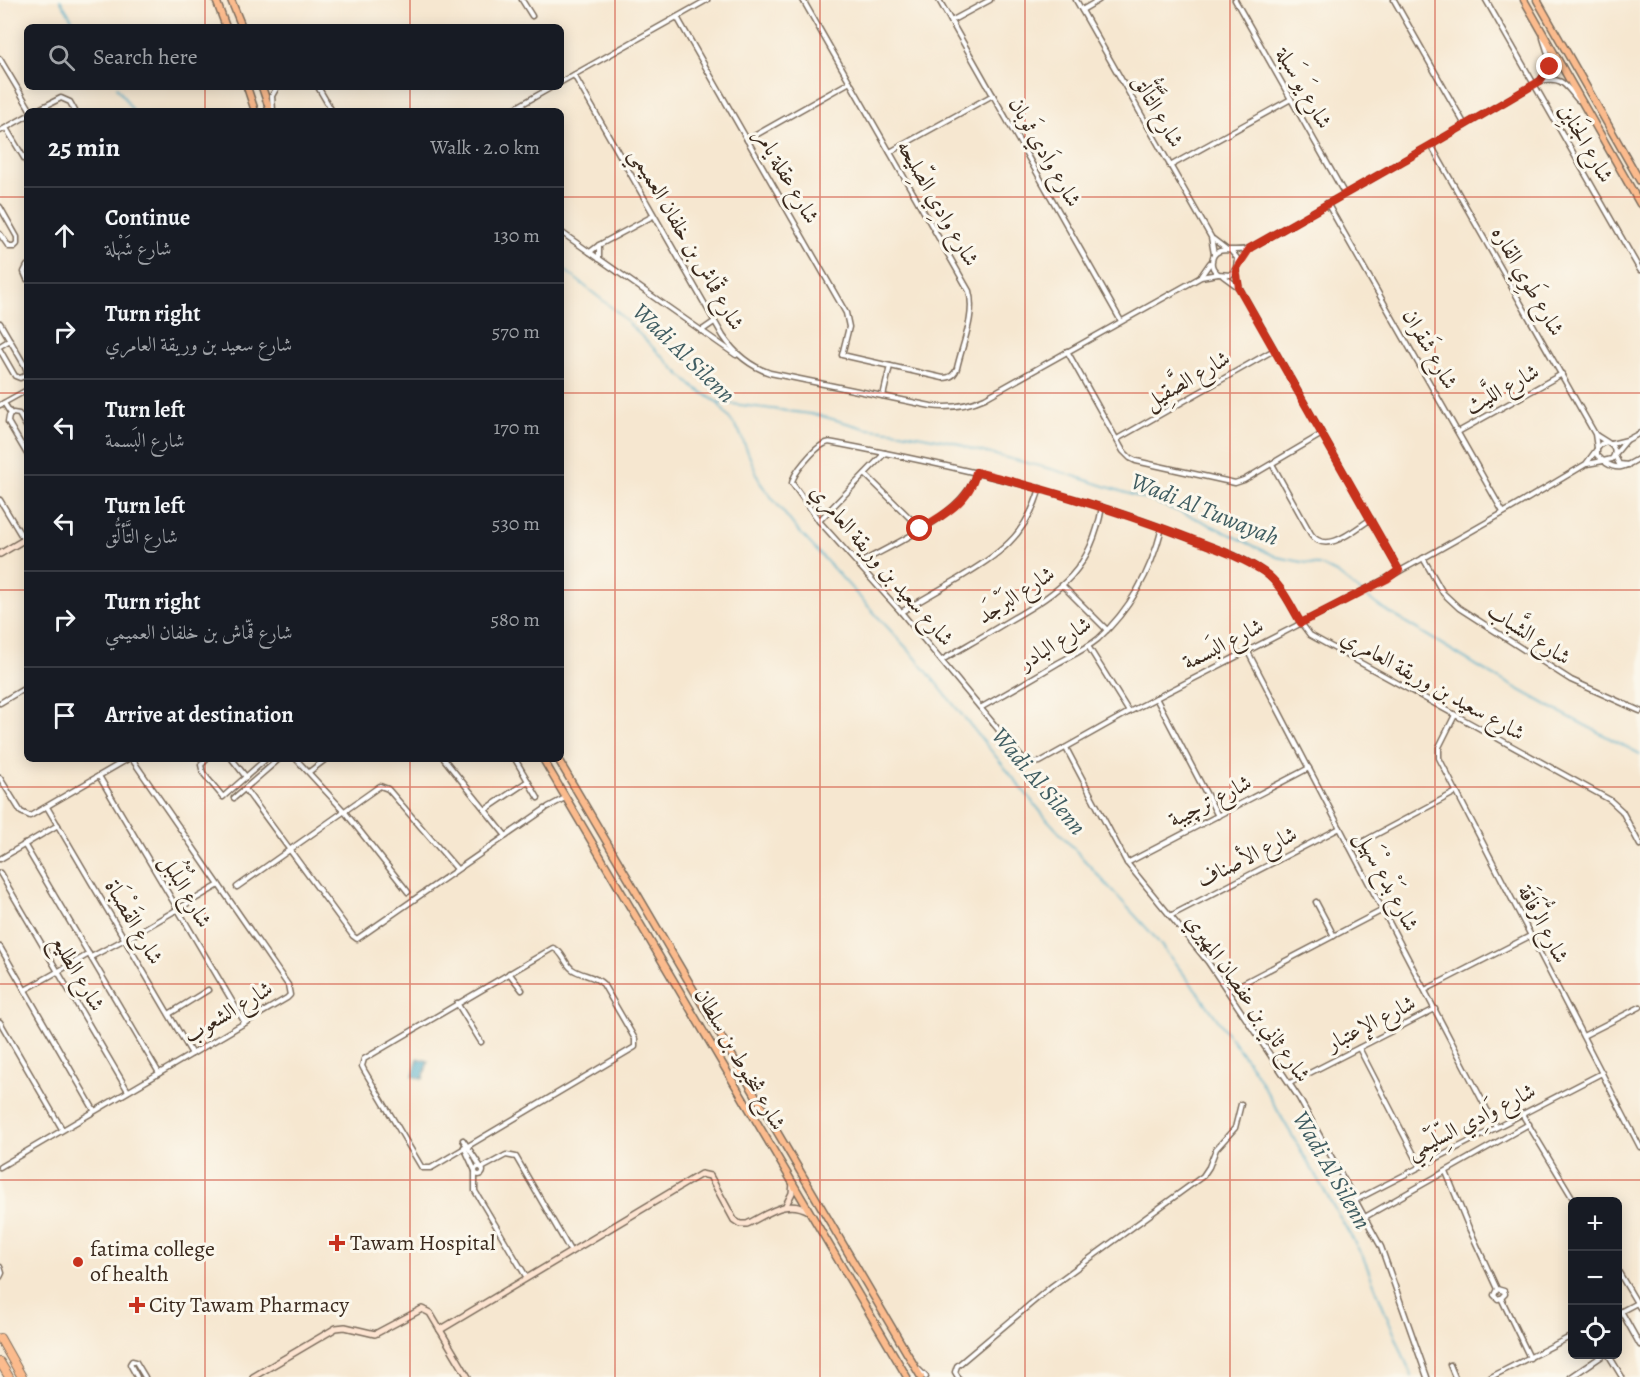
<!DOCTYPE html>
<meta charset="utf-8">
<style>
body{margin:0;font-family:Alegreya,Amiri,serif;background:#20242c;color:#f1f3f6}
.controls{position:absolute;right:18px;bottom:18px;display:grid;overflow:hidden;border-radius:9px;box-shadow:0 3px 15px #0003}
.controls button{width:54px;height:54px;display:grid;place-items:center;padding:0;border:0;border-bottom:2px solid #363941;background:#171b24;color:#f1f3f6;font:30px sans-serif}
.stop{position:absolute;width:18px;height:18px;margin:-14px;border:4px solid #c8321e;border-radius:50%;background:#fff}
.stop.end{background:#c8321e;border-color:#fff;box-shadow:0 2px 6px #0008}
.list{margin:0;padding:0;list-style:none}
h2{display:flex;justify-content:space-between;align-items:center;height:78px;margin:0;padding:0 24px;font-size:26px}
h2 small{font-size:20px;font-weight:400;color:#9ea1a6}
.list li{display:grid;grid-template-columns:39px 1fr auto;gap:18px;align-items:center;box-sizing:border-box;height:96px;padding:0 24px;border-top:2px solid #363941}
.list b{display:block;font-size:22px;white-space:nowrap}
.list p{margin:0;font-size:20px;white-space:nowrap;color:#9ea1a6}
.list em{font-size:20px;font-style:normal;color:#9ea1a6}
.icon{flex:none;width:33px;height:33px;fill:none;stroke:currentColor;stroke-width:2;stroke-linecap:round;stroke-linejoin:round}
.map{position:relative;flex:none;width:1640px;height:1377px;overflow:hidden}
.search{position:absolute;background:#171b24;box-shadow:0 3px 15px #0003;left:24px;top:24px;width:540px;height:66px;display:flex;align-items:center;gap:15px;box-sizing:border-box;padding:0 21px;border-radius:9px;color:#9ea1a6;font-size:22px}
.panel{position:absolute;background:#171b24;box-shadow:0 3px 15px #0003;left:24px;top:108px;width:540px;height:654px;border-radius:9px}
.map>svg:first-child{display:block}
.water{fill:#46a8c6;stroke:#406972;stroke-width:1.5}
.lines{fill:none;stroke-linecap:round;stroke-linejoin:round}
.stream{stroke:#46a8c6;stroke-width:1.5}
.street-casing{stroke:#7c6c5c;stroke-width:7}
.secondary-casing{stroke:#7c6c5c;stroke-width:8}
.primary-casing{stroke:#7c6c5c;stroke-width:9}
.highway-casing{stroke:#7c6c5c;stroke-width:10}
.street{stroke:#fff;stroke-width:4}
.secondary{stroke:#fde4d1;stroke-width:5}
.primary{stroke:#fbbb8d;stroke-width:6}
.highway{stroke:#fbbb8d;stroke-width:8}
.route{stroke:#c8321e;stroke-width:8}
.grid{fill:none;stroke:#c8321e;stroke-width:1.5;stroke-opacity:0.55}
.poi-dot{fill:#c8321e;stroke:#fbf7ec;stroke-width:2}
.labels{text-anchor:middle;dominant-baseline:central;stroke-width:6;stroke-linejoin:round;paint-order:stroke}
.street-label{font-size:22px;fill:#3b2a1e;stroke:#fbf7ec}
.poi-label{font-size:22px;fill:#3b2a1e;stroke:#fbf7ec;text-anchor:start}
.water-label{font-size:24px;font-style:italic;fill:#3f5c61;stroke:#fbf7ec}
</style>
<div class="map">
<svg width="1640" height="1377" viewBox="0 0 1640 1377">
<rect width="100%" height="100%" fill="#fbf7ec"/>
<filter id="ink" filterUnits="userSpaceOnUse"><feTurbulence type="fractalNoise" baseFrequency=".0167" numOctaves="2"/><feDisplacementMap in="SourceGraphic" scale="12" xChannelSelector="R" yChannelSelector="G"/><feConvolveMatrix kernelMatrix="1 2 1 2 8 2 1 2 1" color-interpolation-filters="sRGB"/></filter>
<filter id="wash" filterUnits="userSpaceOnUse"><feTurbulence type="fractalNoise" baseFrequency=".008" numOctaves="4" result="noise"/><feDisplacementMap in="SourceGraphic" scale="24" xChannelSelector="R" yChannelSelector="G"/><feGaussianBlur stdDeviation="1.35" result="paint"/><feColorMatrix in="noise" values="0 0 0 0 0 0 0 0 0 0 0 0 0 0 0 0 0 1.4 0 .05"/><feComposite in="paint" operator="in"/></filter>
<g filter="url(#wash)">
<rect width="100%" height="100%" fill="#f6e7d0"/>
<!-- water -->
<polygon class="water" points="418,1058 428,1061 423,1079 413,1076"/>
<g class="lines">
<!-- stream -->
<g class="stream">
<polyline points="60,0 77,27"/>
<polyline points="117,87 133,111"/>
<polyline points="561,267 616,311 692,386 717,402 739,431 761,484 795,527 915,657 1045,817 1152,934 1197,991 1254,1070 1363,1257 1412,1377"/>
<polyline points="717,402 818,415 868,429 901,432 954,442 971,449 1055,470 1151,501 1200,520 1277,557 1322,566 1338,574 1377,605 1484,670 1550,707 1640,754"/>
</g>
</g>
</g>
<g filter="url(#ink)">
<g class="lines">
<!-- street casing -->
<g class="street-casing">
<g id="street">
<polyline points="522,0 532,16"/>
<polyline points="939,0 1121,321"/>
<polyline points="1076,0 1211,237 1214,254"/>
<polyline points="1235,0 1344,193"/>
<polyline points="1394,0 1465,125"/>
<polyline points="1486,0 1640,270"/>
<polyline points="1082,10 1099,0"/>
<path d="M677,17l169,296 3,14 -7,28 101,23c7,0 12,-3 14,-10 5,-23 19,-53 12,-77l-166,-291"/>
<polyline points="951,21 990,0"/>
<polyline points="0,59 31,111"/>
<path d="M574,75l149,261c12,18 26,30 47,37l161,33c20,3 36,0 54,-8l216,-121 17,-3"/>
<path d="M1541,80c14,-15 7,-25 2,-42"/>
<polyline points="561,82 707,0"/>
<polyline points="318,87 332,111"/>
<polyline points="35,111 61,98 70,102 75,111"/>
<polyline points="273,111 272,96 277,87"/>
<polyline points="510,111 552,87"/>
<polyline points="6,128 27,163"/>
<polyline points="0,131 27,116"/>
<polyline points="747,140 850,82"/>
<polyline points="1431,145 1595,434 1597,448"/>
<polyline points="890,152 993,95"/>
<polyline points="1170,166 1291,99"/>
<polyline points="1327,203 1503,512"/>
<polyline points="0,207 17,237 17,244 14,247 9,247 0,234"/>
<polyline points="561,232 736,355"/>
<polyline points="1213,239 1226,249"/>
<path d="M1231,251l6,7 -1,11 -6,6 -12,-1c-4,-4 -7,-7 -6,-13 2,-18 25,-7 38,-13l181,-103 109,-64c23,-5 25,4 38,19"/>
<polyline points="590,252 599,245 653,216"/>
<polyline points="599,259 599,245"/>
<polyline points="27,266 24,272 27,279"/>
<polyline points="1236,269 1239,287 1399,570"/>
<polyline points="1201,276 1210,263"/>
<polyline points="1223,276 1238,287"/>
<polyline points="0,323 25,366 27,372 25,376 20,378 15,376 0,350"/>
<polyline points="701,331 714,322"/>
<polyline points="0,346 10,340"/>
<polyline points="1067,351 1123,451 1130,458 1136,461 1235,483 1244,480 1322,434"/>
<polyline points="883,396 890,366"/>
<polyline points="4,403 11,414"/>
<polyline points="0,405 27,390"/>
<polyline points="27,428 19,414 13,413 9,416 8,422 27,454"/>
<polyline points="1458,432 1562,374"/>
<path d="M1596,435c9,7 25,11 16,24l-9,2 -6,-6v-6l4,-5 6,-2"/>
<polyline points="1117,439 1274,350"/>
<polyline points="1611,444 1627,440 1640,433"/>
<path d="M1597,449l-11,15c-93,56 -188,110 -285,159l-5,3 -167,86 -89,50 -9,1 -10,-6 -120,-145 -82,-91 -27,-38c1,-10 23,-35 32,-39 4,-2 5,-2 10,-1 116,22 232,48 342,90 29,12 63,21 88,39 18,13 26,33 37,51l9,12 300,165 12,11 18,34"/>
<polyline points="1616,453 1626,441"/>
<polyline points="1615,456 1619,464 1628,465"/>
<path d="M1606,463c14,9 21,2 34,-5"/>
<path d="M1272,464l39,70c15,22 44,-5 60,-15"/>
<polyline points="1587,464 1603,461"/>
<polyline points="865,474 920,528"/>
<polyline points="0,500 27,545"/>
<polyline points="819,521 885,453"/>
<polyline points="1423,558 1443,593 1459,608 1571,680 1640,711"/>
<path d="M858,564c35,-20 110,-51 118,-92"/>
<polyline points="1063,586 1107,630"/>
<path d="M901,612c19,-11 38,-22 57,-33 41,-25 68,-42 82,-91"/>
<polyline points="1088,646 1129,712"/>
<polyline points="1247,650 1496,1127"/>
<path d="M942,660c22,-13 45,-26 68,-40 52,-30 81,-50 92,-113"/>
<polyline points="1156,698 1218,816"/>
<polyline points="0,703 27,687"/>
<path d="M982,707c25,-14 51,-29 76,-44 13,-7 28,-14 40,-24 33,-30 53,-68 64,-111"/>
<polyline points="1455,715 1439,747 1439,758 1640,1147"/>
<polyline points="1066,748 1127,863 1208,962 1299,1098 1381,1247 1427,1377"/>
<polyline points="207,759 201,765 203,773 223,797 266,759"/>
<polyline points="232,759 246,777"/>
<polyline points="296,759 344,811 408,892"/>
<polyline points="444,759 506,836"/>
<polyline points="515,759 538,798"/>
<polyline points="309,772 326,759"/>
<polyline points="99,776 245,1023"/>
<polyline points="0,778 21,812 30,816 128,759"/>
<polyline points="245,789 353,936 357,939 545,809"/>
<polyline points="234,798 279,759"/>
<polyline points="47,807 192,1054"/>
<polyline points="548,807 565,798"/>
<polyline points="485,810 528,781"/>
<polyline points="24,844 159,1073"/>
<polyline points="1351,848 1456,792"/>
<polyline points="0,859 58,825"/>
<polyline points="1127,863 1309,768"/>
<polyline points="0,873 128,1091"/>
<polyline points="237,887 380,786 388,789 457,869"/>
<polyline points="1316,902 1334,936"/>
<polyline points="1170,916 1340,828"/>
<polyline points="125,940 219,885"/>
<polyline points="0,947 94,1110"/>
<path d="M553,948c10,3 11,15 19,21 10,7 22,6 31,15l32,55v8l-204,121h-9l-58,-98 -2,-4 2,-7z"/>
<polyline points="91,957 125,939"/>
<polyline points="509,973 522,990"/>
<polyline points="25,990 89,954"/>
<polyline points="1425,990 1530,936"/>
<polyline points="1228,991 1383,910"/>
<polyline points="457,1003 481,1042"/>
<polyline points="169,1014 208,990"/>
<polyline points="0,1022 62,1129"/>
<polyline points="1583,1036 1640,1007"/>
<polyline points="1359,1048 1420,1166"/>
<polyline points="1290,1083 1435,1009"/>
<polyline points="1522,1114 1575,1202"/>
<polyline points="463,1140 481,1167"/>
<polyline points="464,1147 475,1171"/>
<polyline points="0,1167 287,998 290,995 288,985 132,759"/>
<circle cx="479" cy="1171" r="4"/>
<polyline points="482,1168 506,1155 516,1157 571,1252"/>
<polyline points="1446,1172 1469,1228 1497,1289 1504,1291 1505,1294 1501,1298 1498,1299 1494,1295 1497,1289"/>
<polyline points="475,1173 475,1191 527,1278"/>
<polyline points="1356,1200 1602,1073"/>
<polyline points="1365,1217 1529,1124"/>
<polyline points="0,1267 2,1273 0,1277"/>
<polyline points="1618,1271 1640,1308"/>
<polyline points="1501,1298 1530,1358"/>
<polyline points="1621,1311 1640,1345"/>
<polyline points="1618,1313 1637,1303"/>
<polyline points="1608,1354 1622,1377"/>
<polyline points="1450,1365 1455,1377"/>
<polyline points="918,1369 926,1377"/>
<polyline points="137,1377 130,1364 132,1361 136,1362 145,1377"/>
<polyline points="958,1377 955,1372 957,1366 1052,1286 1203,1176 1209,1167 1216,1149 1235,1128 1241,1104"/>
<polyline points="1491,1377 1572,1336"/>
<polyline points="1571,1377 1605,1354"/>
</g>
</g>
<!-- secondary casing -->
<g class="secondary-casing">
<g id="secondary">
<polyline points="0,554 27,538"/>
<polyline points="786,1205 792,1193 793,1183"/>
<path d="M440,1330l261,-156 9,2 24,44 6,4h7c21,-10 39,-26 62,-13"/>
<polyline points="253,1377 336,1328 345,1327 375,1334 422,1309 430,1313 468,1377"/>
</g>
</g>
<!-- primary casing -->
<g class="primary-casing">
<g id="primary">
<polyline points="216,0 226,27"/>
<polyline points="231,0 242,27"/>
<polyline points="1524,0 1640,204"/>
<polyline points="1537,0 1640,181"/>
<polyline points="247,87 255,111"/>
<polyline points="262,87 270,111"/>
<polyline points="543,759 907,1377"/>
<polyline points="558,759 921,1377"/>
</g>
</g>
<!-- highway casing -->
<g class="highway-casing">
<g id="highway">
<polyline points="0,1338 22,1377"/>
<polyline points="0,1362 9,1377"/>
</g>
</g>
<!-- street -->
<use href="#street" class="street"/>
<!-- secondary -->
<use href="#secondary" class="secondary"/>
<!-- primary -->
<use href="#primary" class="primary"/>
<!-- highway -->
<use href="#highway" class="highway"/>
</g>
</g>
<g class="lines" filter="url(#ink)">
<!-- route -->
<path class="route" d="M920,529c23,-13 51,-29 56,-57 72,18 143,39 213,66 25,10 53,19 75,34 18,13 26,33 37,51l86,-44 12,-9 -160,-282 -3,-19 14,-21 181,-103 109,-64 10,-14"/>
</g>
<!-- grid -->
<path class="grid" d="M205,0v27M410,0v27M615,0v1377M820,0v1377M1025,0v1377M1230,0v1377M1435,0v1377M205,87v24M410,87v24M0,197h27M561,197h1079M0,393h27M561,393h1079M0,590h27M561,590h1079M205,759v618M410,759v618M0,787h1640M0,984h1640M0,1180h1640"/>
<!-- markers -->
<g class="poi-dot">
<path d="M334 1234h6v6h6v6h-6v6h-6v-6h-6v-6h6z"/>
<circle cx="78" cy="1262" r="6"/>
<path d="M134 1296h6v6h6v6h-6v6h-6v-6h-6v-6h6z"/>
</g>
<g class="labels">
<!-- street labels -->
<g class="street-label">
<text transform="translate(1304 88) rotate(60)">شارع يَو سَبلة</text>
<text transform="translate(1158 111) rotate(60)">شارع التَّألُّق</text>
<text transform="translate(1586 143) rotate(60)">شارع الجَنايِن</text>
<text transform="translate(1045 152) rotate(60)">شارع واَدي ثَوبان</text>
<text transform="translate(787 176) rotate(60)">شارع عقلة يامر</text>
<text transform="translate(938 203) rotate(60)">شارع وادِي الصِّليحه</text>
<text transform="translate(687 239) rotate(60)">شارع قمّاش بن خلفان العميمي</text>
<text transform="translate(1528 281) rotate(60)">شارع طَوِي القاره</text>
<text transform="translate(1430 349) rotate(60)">شارع شَقران</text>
<text transform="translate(1187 380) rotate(-30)">شارع الصَّقِيل</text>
<text transform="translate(1502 389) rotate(-29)">شارع اللَّيث</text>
<text transform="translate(882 565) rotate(49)">شارع سعيد بن وريقة العامري</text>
<text transform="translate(1016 595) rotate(-33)">شارع البَرْجَد</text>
<text transform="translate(1529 634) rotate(33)">شارع الشَّباب</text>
<text transform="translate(1055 643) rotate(-32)">شارع البادر</text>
<text transform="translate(1223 644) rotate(-27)">شارع البَسمة</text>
<text transform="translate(1433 685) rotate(29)">شارع سعيد بن وريقة العامري</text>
<text transform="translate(1210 801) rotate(-27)">شارع ترچيبة</text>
<text transform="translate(1247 857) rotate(-27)">شارع الأصناف</text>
<text transform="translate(1387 881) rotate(62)">شارع بَدْع سْهَيل</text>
<text transform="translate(186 891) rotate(60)">شارع البُلْبُل</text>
<text transform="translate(134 922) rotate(60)">شارع القَصْبَاة</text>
<text transform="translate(1543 924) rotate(62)">شارع الرُّفَاقَة</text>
<text transform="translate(78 973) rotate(60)">شارع الطليع</text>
<text transform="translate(1248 998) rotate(55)">شارع ثاني بن عفصان المهيري</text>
<text transform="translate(228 1012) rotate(-31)">شارع الشعوب</text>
<text transform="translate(1371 1023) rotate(-27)">شارع الإعتبار</text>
<text transform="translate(740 1059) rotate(60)">شارع شخبوط بن سلطان</text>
<text transform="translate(1471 1121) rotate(-27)">شارع وَادِي السِّلَيْمِي</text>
</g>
<!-- poi labels -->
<g class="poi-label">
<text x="350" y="1243">Tawam Hospital</text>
<text x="90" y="1249">fatima college<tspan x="90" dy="25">of health</tspan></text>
<text x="149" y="1305">City Tawam Pharmacy</text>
</g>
<!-- water labels -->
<g class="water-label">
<text transform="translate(684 353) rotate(44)">Wadi Al Silenn</text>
<text transform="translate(1205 509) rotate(22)">Wadi Al Tuwayah</text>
<text transform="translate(1039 781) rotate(50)">Wadi Al Silenn</text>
<text transform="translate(1332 1170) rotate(60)">Wadi Al Silenn</text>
</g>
</g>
</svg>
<div class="controls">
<button>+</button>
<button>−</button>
<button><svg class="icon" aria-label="locate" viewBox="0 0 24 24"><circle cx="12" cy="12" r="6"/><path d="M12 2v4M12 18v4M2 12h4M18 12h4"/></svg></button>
</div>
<div class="stop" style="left:920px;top:529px"></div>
<div class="stop end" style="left:1550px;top:67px"></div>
<div class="search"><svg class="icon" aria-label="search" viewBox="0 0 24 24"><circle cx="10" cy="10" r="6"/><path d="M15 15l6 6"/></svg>Search here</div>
<section class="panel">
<h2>25 min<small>Walk · 2.0 km</small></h2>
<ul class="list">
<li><svg class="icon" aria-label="ahead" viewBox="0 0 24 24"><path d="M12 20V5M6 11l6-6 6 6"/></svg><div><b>Continue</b><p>شارع شَهْلة</p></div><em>130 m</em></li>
<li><svg class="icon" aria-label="right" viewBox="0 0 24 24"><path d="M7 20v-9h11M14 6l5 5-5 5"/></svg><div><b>Turn right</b><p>شارع سعيد بن وريقة العامري</p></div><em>570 m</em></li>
<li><svg class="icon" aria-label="left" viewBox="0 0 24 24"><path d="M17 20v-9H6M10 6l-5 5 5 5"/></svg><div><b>Turn left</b><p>شارع البَسمة</p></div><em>170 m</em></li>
<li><svg class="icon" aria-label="left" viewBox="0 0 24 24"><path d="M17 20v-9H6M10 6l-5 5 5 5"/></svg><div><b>Turn left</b><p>شارع التَّألُّق</p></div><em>530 m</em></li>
<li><svg class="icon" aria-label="right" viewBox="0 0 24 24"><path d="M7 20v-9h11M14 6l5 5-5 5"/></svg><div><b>Turn right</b><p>شارع قمّاش بن خلفان العميمي</p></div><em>580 m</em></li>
<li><svg class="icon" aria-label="arrive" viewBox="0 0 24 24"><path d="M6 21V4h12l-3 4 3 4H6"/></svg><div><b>Arrive at destination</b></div></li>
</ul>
</section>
</div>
